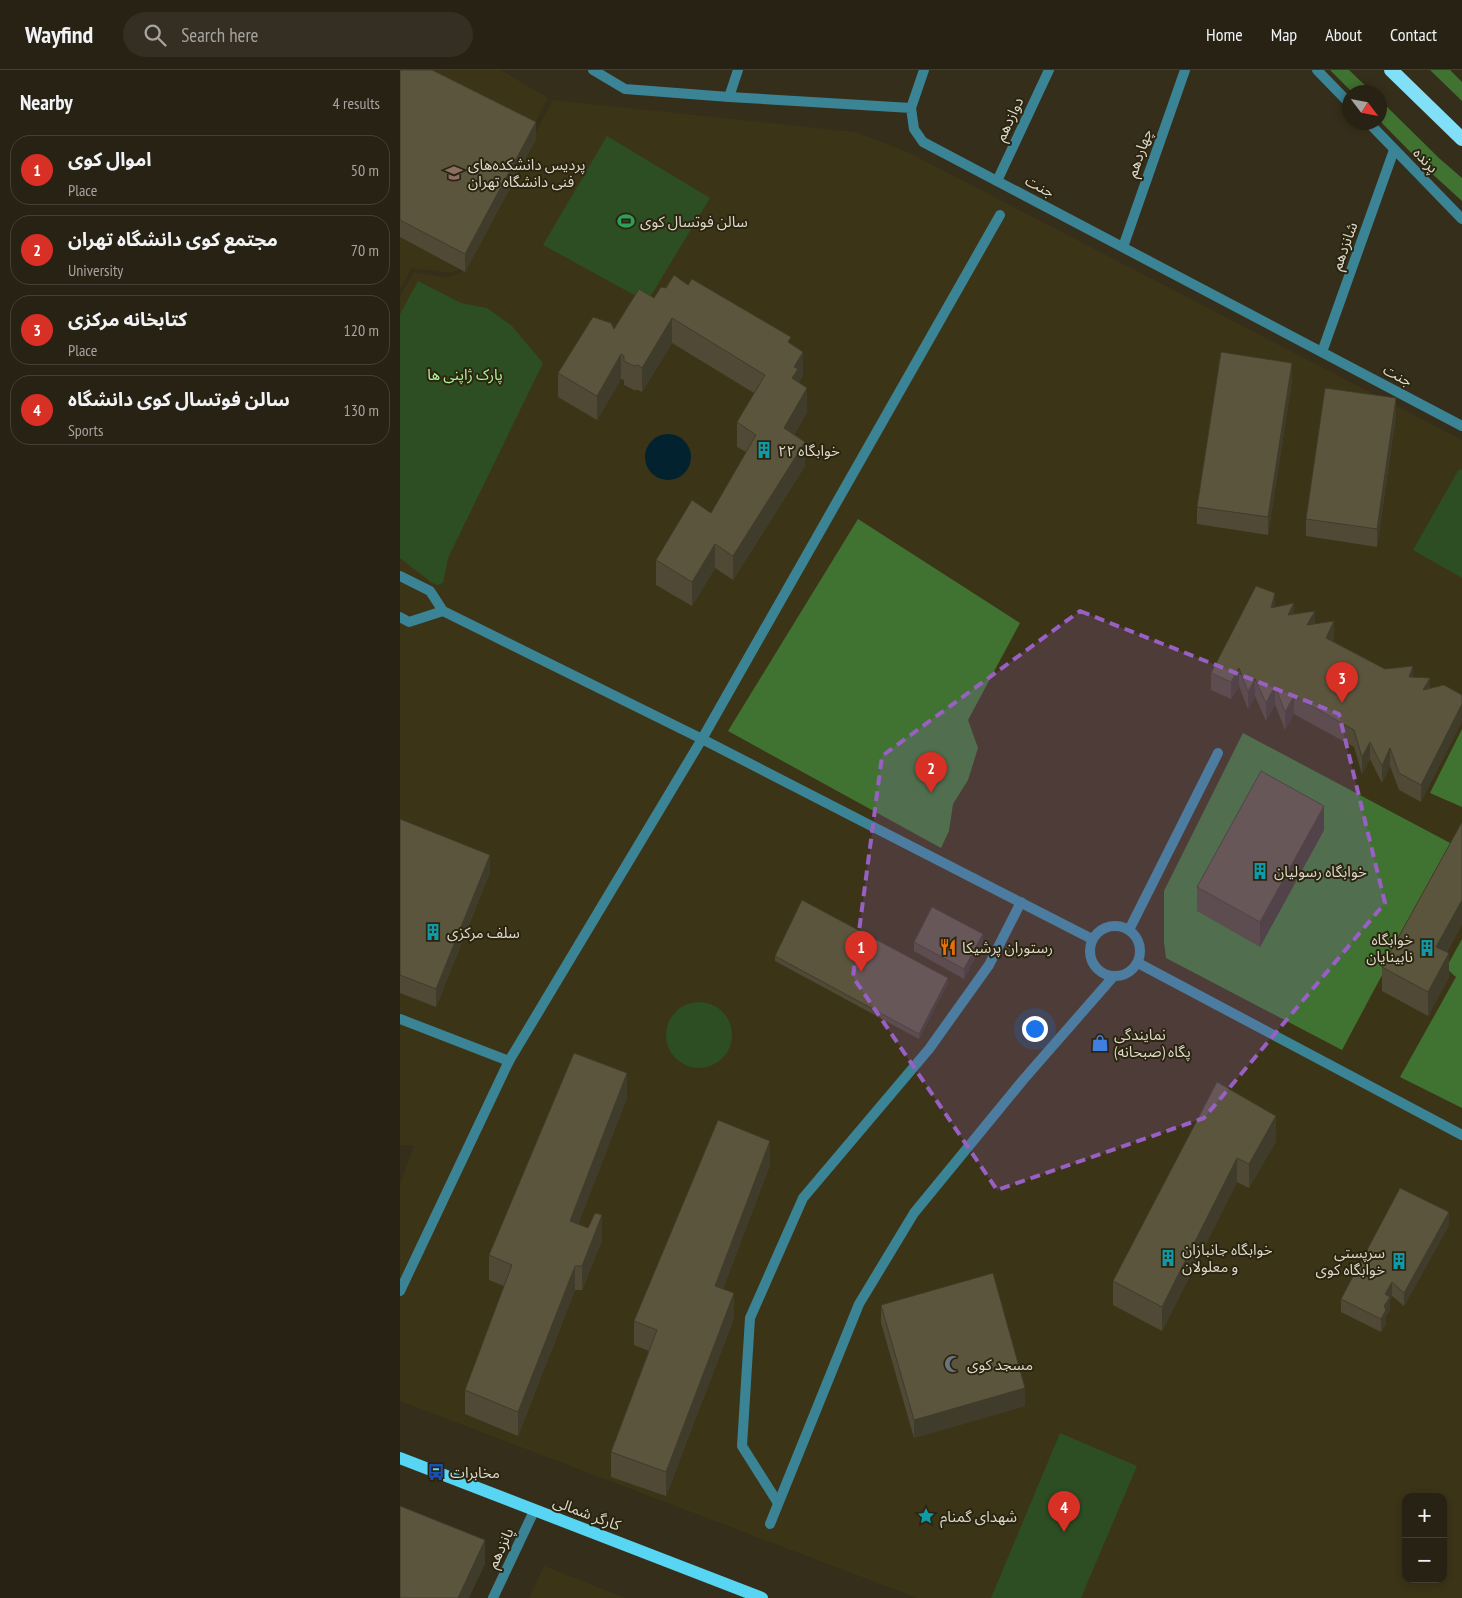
<!DOCTYPE html>
<meta charset="utf-8">
<style>
body{margin:0;font-family:"PT Sans Narrow","Noto Sans Arabic",sans-serif;background:#342f22;color:#f1f3f6}
.controls{position:absolute;right:15px;bottom:15px;display:grid;overflow:hidden;border-radius:10px;box-shadow:0 2px 8px #0003}
.controls button{width:45px;height:45px;display:grid;place-items:center;padding:0;border:0;border-bottom:1px solid #443f34;background:#282214;color:#f1f3f6;font:25px sans-serif}
.compass{position:absolute;left:942px;top:15px;width:45px;height:45px;border-radius:50%;background:#282214;box-shadow:0 2px 8px #0003;rotate:122deg}
.you{position:absolute;left:634px;top:958px;width:18px;height:18px;margin:-12px;border:4px solid #fff;border-radius:50%;background:#1a73e8;box-shadow:0 0 0 8px #1a73e833}
.badge{display:grid;place-items:center;width:32px;height:32px;border-radius:50%;background:#d93025;color:#fff;font-size:16px;font-weight:700}
.pin{position:absolute;translate:-50% -41px;filter:drop-shadow(0 1px 2px #0008)}
.pin::after{content:'';position:absolute;top:26px;width:18px;height:15px;background:inherit;clip-path:polygon(0 0,100% 0,50% 100%)}
.list{margin:0;padding:0;list-style:none}
h2{display:flex;justify-content:space-between;align-items:center;height:65px;margin:0;padding:0 20px;font-size:21px}
h2 small{font-size:16px;font-weight:400;color:#a5a4a0}
.list li{display:grid;grid-template-columns:32px 1fr auto;gap:15px;align-items:center;box-sizing:border-box;height:70px;margin:0 10px 10px;padding:0 10px;border:1px solid #443f34;border-radius:20px}
.list b{display:block;font-size:19px;white-space:nowrap}
.list p{margin:0;font-size:16px;white-space:nowrap;color:#a5a4a0}
.list em{font-size:16px;font-style:normal;color:#a5a4a0}
.icon{flex:none;width:28px;height:28px;fill:none;stroke:currentColor;stroke-width:2;stroke-linecap:round;stroke-linejoin:round}
.map{position:relative;flex:none;width:1062px;height:1528px;overflow:hidden}
header{display:flex;align-items:center;gap:30px;box-sizing:border-box;height:70px;padding:0 25px;background:#282214;border-bottom:1px solid #443f34}
header strong{font-size:24px}
nav{display:flex;gap:28px;margin-inline-start:auto;font-size:18px}
.search{width:350px;height:45px;background:#342f22;display:flex;align-items:center;gap:12px;box-sizing:border-box;padding:0 18px;border-radius:28px;color:#a5a4a0;font-size:19px}
main{display:flex}
aside{flex:1;background:#282214}
.map>svg:first-child{display:block}
.built{fill:#3c3417;fill-rule:evenodd}
.green{fill:#2d4d23}
.forest{fill:#407331}
.water{fill:#022230}
.lines{fill:none;stroke-linecap:round;stroke-linejoin:round}
.service{stroke:#3a8496;stroke-width:10}
.minor{stroke:#3a8496;stroke-width:10}
.primary{stroke:#57d5f2;stroke-width:12}
.trunk{stroke:#81e0f7;stroke-width:14}
.wall{fill:#4f4935}
.shaded-wall{fill:#403c2b}
.building{fill:#5c553e;stroke:#403c2b}
.marked{fill:#9860c3;fill-opacity:0.2;stroke:#9860c3;stroke-width:4;stroke-dasharray:10 6;stroke-linejoin:round}
.labels{text-anchor:middle;dominant-baseline:central;stroke-width:4;stroke-linejoin:round;paint-order:stroke}
.street-label{font-size:15px;fill:#dcd8cb;stroke:#2b2510}
.poi-label{font-size:15px;fill:#dcd8cb;stroke:#2b2510;text-anchor:start}
.park-label{font-size:15px;fill:#aef699;stroke:#2b2510}
</style>
<header>
<strong>Wayfind</strong>
<div class="search"><svg class="icon" aria-label="search" viewBox="0 0 24 24"><circle cx="10" cy="10" r="6"/><path d="M15 15l6 6"/></svg>Search here</div>
<nav><a>Home</a><a>Map</a><a>About</a><a>Contact</a></nav>
</header>
<main>
<aside>
<h2>Nearby<small>4 results</small></h2>
<ul class="list">
<li><span class="badge">1</span><div><b>اموال کوی</b><p>Place</p></div><em>50 m</em></li>
<li><span class="badge">2</span><div><b>مجتمع کوی دانشگاه تهران</b><p>University</p></div><em>70 m</em></li>
<li><span class="badge">3</span><div><b>کتابخانه مرکزی</b><p>Place</p></div><em>120 m</em></li>
<li><span class="badge">4</span><div><b>سالن فوتسال کوی دانشگاه</b><p>Sports</p></div><em>130 m</em></li>
</ul>
</aside>
<div class="map">
<svg width="1062" height="1528" viewBox="0 0 1062 1528">
<rect width="100%" height="100%" fill="#352e1a"/>
<!-- built -->
<g class="built">
<polygon points="0,0 101,0 148,28 58,200 51,203 12,198 0,219"/>
<path d="M153,30l302,32 53,20 554,288v1158h-545l-517,-197v-218l14,-37 -14,-1v-849l14,-24 32,6 15,-6zM1006,1427h37v82h-37z"/>
<polygon points="144,1496 225,1528 129,1528"/>
</g>
<!-- green -->
<g class="green">
<polygon points="207,66 310,128 247,232 143,175"/>
<polygon points="18,211 61,233 87,238 112,256 143,293 48,488 43,513 37,515 32,513 0,488 0,244"/>
<polygon points="1059,399 1062,400 1062,508 1013,480"/>
<circle cx="299" cy="965" r="33"/>
<polygon points="660,1363 737,1396 681,1528 591,1528"/>
</g>
<!-- forest -->
<g class="forest">
<polygon points="930,0 949,0 972,22 952,22"/>
<polygon points="1030,0 1050,0 1062,12 1062,31"/>
<polygon points="980,30 1040,89 1062,108 1062,131 1028,100 980,51"/>
<polygon points="458,449 620,553 568,650 578,678 568,710 553,734 549,761 541,778 328,661"/>
<polygon points="1062,659 1062,737 1030,723"/>
<polygon points="843,663 1052,774 942,980 766,888 764,872 764,821"/>
<polygon points="1062,869 1062,1038 1000,1007 1056,907 1046,898"/>
</g>
<!-- water -->
<circle class="water" cx="268" cy="387" r="23"/>
<g class="lines">
<!-- service -->
<g class="service">
<polyline points="0,506 30,521 43,541 302,669 692,869"/>
<polyline points="0,547 9,552 43,541"/>
<circle cx="715" cy="881" r="25"/>
<polyline points="729,860 818,683"/>
<polyline points="738,893 1062,1065"/>
<polyline points="0,949 109,991"/>
<polyline points="0,1221 109,991 302,669 600,145"/>
<polyline points="378,1433 342,1376 350,1248 403,1128 529,979 589,895 621,832"/>
<polyline points="370,1454 459,1234 514,1143 623,1010 713,907"/>
</g>
<!-- minor -->
<g class="minor">
<polyline points="193,0 225,19 329,27 511,38 514,59 523,72 1062,356"/>
<polyline points="917,0 949,33"/>
<polyline points="329,27 338,0"/>
<polyline points="511,38 524,0"/>
<polyline points="968,52 1062,149"/>
<polyline points="597,111 649,0"/>
<polyline points="723,177 785,0"/>
<polyline points="922,282 994,80"/>
<polyline points="93,1528 134,1441"/>
</g>
<!-- primary -->
<polyline class="primary" points="0,1388 362,1528"/>
<!-- trunk -->
<polyline class="trunk" points="991,0 1062,69"/>
</g>
<!-- wall -->
<g class="wall">
<polygon points="0,0 136,69 65,202 0,167"/>
<polygon points="288,215 391,274 403,306 399,312 407,342 394,365 405,396 333,510 315,498 292,536 256,515 256,490 311,443 346,382 337,377 337,352 354,323 272,273 242,322 238,320 234,320 224,315 224,310 221,309 197,350 158,327 158,303 254,228 266,218"/>
<polygon points="892,310 868,465 797,454 797,437"/>
<polygon points="996,345 977,477 906,466 906,449"/>
<polygon points="875,537 894,545 915,554 934,569 932,572 985,599 1013,607 1030,608 1021,732 999,720 990,696 982,713 970,689 962,704 954,677 894,644 885,660 875,634 866,651 855,626 848,639 839,616 831,629 811,620 811,603"/>
<polygon points="0,749 90,802 36,937 0,923"/>
<polygon points="1062,752 1062,854 1047,882 1049,907 1028,946 982,921 982,897"/>
<polygon points="924,760 860,877 797,841 797,817"/>
<polygon points="514,872 583,873 564,909 514,881"/>
<polygon points="375,886 548,913 519,969 375,891"/>
<polygon points="817,1012 876,1071 849,1118 837,1112 762,1261 713,1235 713,1211"/>
<polygon points="227,1028 178,1154 202,1170 182,1220 175,1220 118,1366 65,1344 65,1320 104,1216 89,1210 89,1185"/>
<polygon points="370,1095 323,1219 334,1248 266,1426 211,1407 211,1382 249,1281 234,1275 234,1251"/>
<polygon points="1049,1155 1004,1236 992,1226 990,1230 990,1240 986,1246 986,1254 981,1262 941,1242 941,1229"/>
<polygon points="481,1235 625,1336 514,1368 481,1253"/>
</g>
<!-- shaded-wall -->
<g class="shaded-wall">
<polygon points="136,52 136,69 65,202 65,184"/>
<polygon points="272,248 272,273 242,322 242,298"/>
<polygon points="403,282 403,306 398,314 392,308 394,297"/>
<polygon points="221,284 221,309 197,350 197,326"/>
<polygon points="892,293 892,310 868,465 868,447"/>
<polygon points="407,318 407,342 384,383 384,358"/>
<polygon points="996,328 996,345 977,477 977,459"/>
<polygon points="405,372 405,396 333,510 333,486"/>
<polygon points="315,474 315,498 292,536 292,512"/>
<polygon points="875,523 875,541 871,538"/>
<polygon points="894,533 894,550 888,545"/>
<polygon points="915,541 915,559 907,555"/>
<polygon points="934,551 934,569 926,586 926,568"/>
<polygon points="1013,596 1013,614 1009,607"/>
<polygon points="839,598 839,616 831,629 831,612"/>
<polygon points="1030,608 1030,625 1023,620"/>
<polygon points="855,609 855,626 848,639 848,622"/>
<polygon points="875,616 875,634 866,651 866,633"/>
<polygon points="894,626 894,644 885,660 885,642"/>
<polygon points="1062,634 1062,652 1021,732 1021,715"/>
<polygon points="970,672 970,689 962,704 962,687"/>
<polygon points="990,678 990,696 982,713 982,696"/>
<polygon points="924,736 924,760 860,877 860,852"/>
<polygon points="90,785 90,802 36,937 36,919"/>
<polygon points="1062,830 1062,854 1036,901 1036,877"/>
<polygon points="583,864 583,873 564,909 564,899"/>
<polygon points="1049,883 1049,907 1028,946 1028,922"/>
<polygon points="548,908 548,913 519,969 519,964"/>
<polygon points="227,1003 227,1028 170,1176 170,1151"/>
<polygon points="876,1046 876,1071 849,1118 849,1094"/>
<polygon points="370,1071 370,1095 315,1240 315,1216"/>
<polygon points="837,1088 837,1112 762,1261 762,1237"/>
<polygon points="1049,1142 1049,1155 1004,1236 1004,1223"/>
<polygon points="202,1145 202,1170 182,1220 182,1196"/>
<polygon points="175,1196 175,1220 118,1366 118,1342"/>
<polygon points="992,1212 992,1226 990,1230 990,1240 986,1246 986,1254 981,1262 981,1249 984,1236 985,1224"/>
<polygon points="334,1223 334,1248 266,1426 266,1402"/>
<polygon points="625,1318 625,1336 514,1368 514,1350"/>
<polygon points="85,1470 85,1494 69,1528 58,1528"/>
</g>
<!-- building -->
<g class="building">
<polygon points="0,0 32,0 136,52 65,184 0,150"/>
<polygon points="274,205 288,215 292,209 391,267 388,272 403,282 394,297 398,299 392,308 407,318 384,358 405,372 333,486 315,474 292,512 256,490 292,430 311,443 356,365 337,352 365,305 272,248 242,298 238,295 234,296 224,291 224,286 221,284 197,326 158,303 193,247 211,253 214,259 239,219 254,228 261,217 266,218"/>
<polygon points="821,282 892,293 868,447 797,437"/>
<polygon points="925,318 996,328 977,459 906,449"/>
<polygon points="856,516 875,523 871,538 894,533 888,545 915,541 907,555 934,551 926,568 985,599 1013,596 1009,607 1030,608 1023,620 1044,615 1062,625 1062,634 1021,715 999,703 990,678 982,696 970,672 962,687 954,660 894,626 885,642 875,616 866,633 855,609 848,622 839,598 831,612 811,603"/>
<polygon points="861,701 924,736 860,852 797,817"/>
<polygon points="0,749 90,785 36,919 0,905"/>
<polygon points="1062,752 1062,830 1036,877 1049,883 1028,922 982,897"/>
<polygon points="402,830 548,908 519,964 375,886"/>
<polygon points="532,837 583,864 564,899 514,872"/>
<polygon points="174,983 227,1003 170,1151 188,1158 195,1143 202,1145 182,1196 175,1196 118,1342 65,1320 112,1195 89,1185"/>
<polygon points="817,1012 876,1046 849,1094 837,1088 762,1237 713,1211"/>
<polygon points="318,1050 370,1071 315,1216 334,1223 266,1402 211,1382 257,1260 234,1251"/>
<polygon points="1000,1118 1049,1142 1004,1223 992,1212 985,1224 990,1227 984,1236 986,1240 981,1249 941,1229"/>
<polygon points="593,1203 625,1318 514,1350 481,1235"/>
<polygon points="0,1436 85,1470 58,1528 0,1528"/>
</g>
<!-- marked area -->
<path class="marked" d="M680,541l259,103 46,189 -181,215 -207,72 -144,-213 29,-221z"/>
<!-- icons -->
<defs>
<g id="university-bare" transform="scale(1.35)"><path d="M0-5L7-2L0 1L-7-2ZM-4 1L0 2.5L4 1V4Q0 6-4 4Z" fill="#8d6e63" stroke="#2b2510" stroke-width="2.5" paint-order="stroke"/></g>
<g id="stadium-bare" transform="scale(1.35)"><path d="M0-5a6.5 5 0 1 0 0 10a6.5 5 0 1 0 0-10ZM-3.5-1.8h7v3.6h-7Z" fill="#2e9e5b" stroke="#2b2510" stroke-width="2.5" paint-order="stroke"/></g>
<g id="building-bare" transform="scale(1.35)"><path d="M-4-6H4V6H1V3H-1V6H-4ZM-2.5-4.3h1.7v1.8h-1.7ZM.8-4.3h1.7v1.8H.8ZM-2.5-1h1.7V.8h-1.7ZM.8-1h1.7V.8H.8Z" fill="#0f9aa8" stroke="#2b2510" stroke-width="2.5" paint-order="stroke"/></g>
<g id="restaurant-bare" transform="scale(1.35)"><path d="M-5-6h1v4h1v-4h1v4h1v-4h1v5L-1.5 .5V6h-2V.5L-5-1ZM5-6V6H3V1.5H1.5Q1.5-4 5-6Z" fill="#e8710a" stroke="#2b2510" stroke-width="2.5" paint-order="stroke"/></g>
<g id="shop-bare" transform="scale(1.35)"><path d="M-5-2.5h2.3a2.7 3.5 0 0 1 5.4 0H5L5.5 6h-11ZM-1.5-2.5h3a1.5 2.3 0 0 0-3 0Z" fill="#3f7fe0" stroke="#2b2510" stroke-width="2.5" paint-order="stroke"/></g>
<g id="mosque-bare" transform="scale(1.35)"><path d="M3.5-4.9A6 6 0 1 0 3.5 4.9A5 5 0 1 1 3.5-4.9Z" fill="#6b7280" stroke="#2b2510" stroke-width="2.5" paint-order="stroke"/></g>
<g id="bus-bare" transform="scale(1.35)"><path d="M-5-6H5V4H4V6H2V4H-2V6H-4V4H-5ZM-3.5-4V0h7V-4ZM-3.5 1.2v1.5H-2V1.2ZM2 1.2v1.5H3.5V1.2Z" fill="#1a4fb4" stroke="#2b2510" stroke-width="2.5" paint-order="stroke"/></g>
<g id="sight-bare" transform="scale(1.35)"><path d="M0-6L1.8-2.2L6-1.7L2.9 1.2L3.7 5.4L0 3.3L-3.7 5.4L-2.9 1.2L-6-1.7L-1.8-2.2Z" fill="#0f9aa8" stroke="#2b2510" stroke-width="2.5" paint-order="stroke"/></g>
</defs>
<g fill-rule="evenodd">
<use href="#university-bare" x="54" y="103"/>
<use href="#stadium-bare" x="226" y="151"/>
<use href="#building-bare" x="364" y="380"/>
<use href="#building-bare" x="860" y="801"/>
<use href="#building-bare" x="33" y="862"/>
<use href="#restaurant-bare" x="548" y="877"/>
<use href="#building-bare" x="1027" y="878"/>
<use href="#shop-bare" x="700" y="973"/>
<use href="#building-bare" x="768" y="1188"/>
<use href="#building-bare" x="999" y="1191"/>
<use href="#mosque-bare" x="553" y="1294"/>
<use href="#bus-bare" x="36" y="1402"/>
<use href="#sight-bare" x="526" y="1446"/>
</g>
<g class="labels">
<!-- street labels -->
<g class="street-label">
<text transform="translate(609 49) rotate(-65)">دوازدهم</text>
<text transform="translate(739 83) rotate(-71)">چهاردهم</text>
<text transform="translate(1026 90) rotate(46)">پرنده</text>
<text transform="translate(640 116) rotate(28)">جنت</text>
<text transform="translate(944 176) rotate(-70)">شانزدهم</text>
<text transform="translate(998 305) rotate(28)">جنت</text>
<text transform="translate(187 1443) rotate(21)">کارگر شمالی</text>
<text transform="translate(100 1478) rotate(-65)">پانزدهم</text>
</g>
<!-- poi labels -->
<g class="poi-label">
<text x="68" y="94">پردیس دانشکده‌های<tspan x="68" dy="17">فنی دانشگاه تهران</tspan></text>
<text x="240" y="151">سالن فوتسال کوی</text>
<text x="378" y="380">خوابگاه ۲۲</text>
<text x="874" y="801">خوابگاه رسولیان</text>
<text x="47" y="862">سلف مرکزی</text>
<text x="1013" y="869" text-anchor="end">خوابگاه<tspan x="1013" dy="17">نابینایان</tspan></text>
<text x="562" y="877">رستوران پرشیکا</text>
<text x="714" y="964">نمایندگی<tspan x="714" dy="17">پگاه (صبحانه)</tspan></text>
<text x="782" y="1179">خوابگاه جانبازان<tspan x="782" dy="17">و معلولان</tspan></text>
<text x="985" y="1182" text-anchor="end">سرپستی<tspan x="985" dy="17">خوابگاه کوی</tspan></text>
<text x="567" y="1294">مسجد کوی</text>
<text x="50" y="1402">مخابرات</text>
<text x="540" y="1446">شهدای گمنام</text>
</g>
<!-- park labels -->
<g class="park-label">
<text x="65" y="304">پارک ژاپنی ها</text>
</g>
</g>
</svg>
<div class="controls">
<button>+</button>
<button>−</button>
</div>
<svg class="compass" viewBox="-18 -18 36 36"><path d="M0-13l5 13h-10z" fill="#e53935"/><path d="M0 13l5-13h-10z" fill="#a5a4a0"/></svg>
<div class="you"></div>
<div class="pin badge" style="left:461px;top:902px">1</div>
<div class="pin badge" style="left:531px;top:723px">2</div>
<div class="pin badge" style="left:942px;top:633px">3</div>
<div class="pin badge" style="left:664px;top:1462px">4</div>
</div>
</main>
